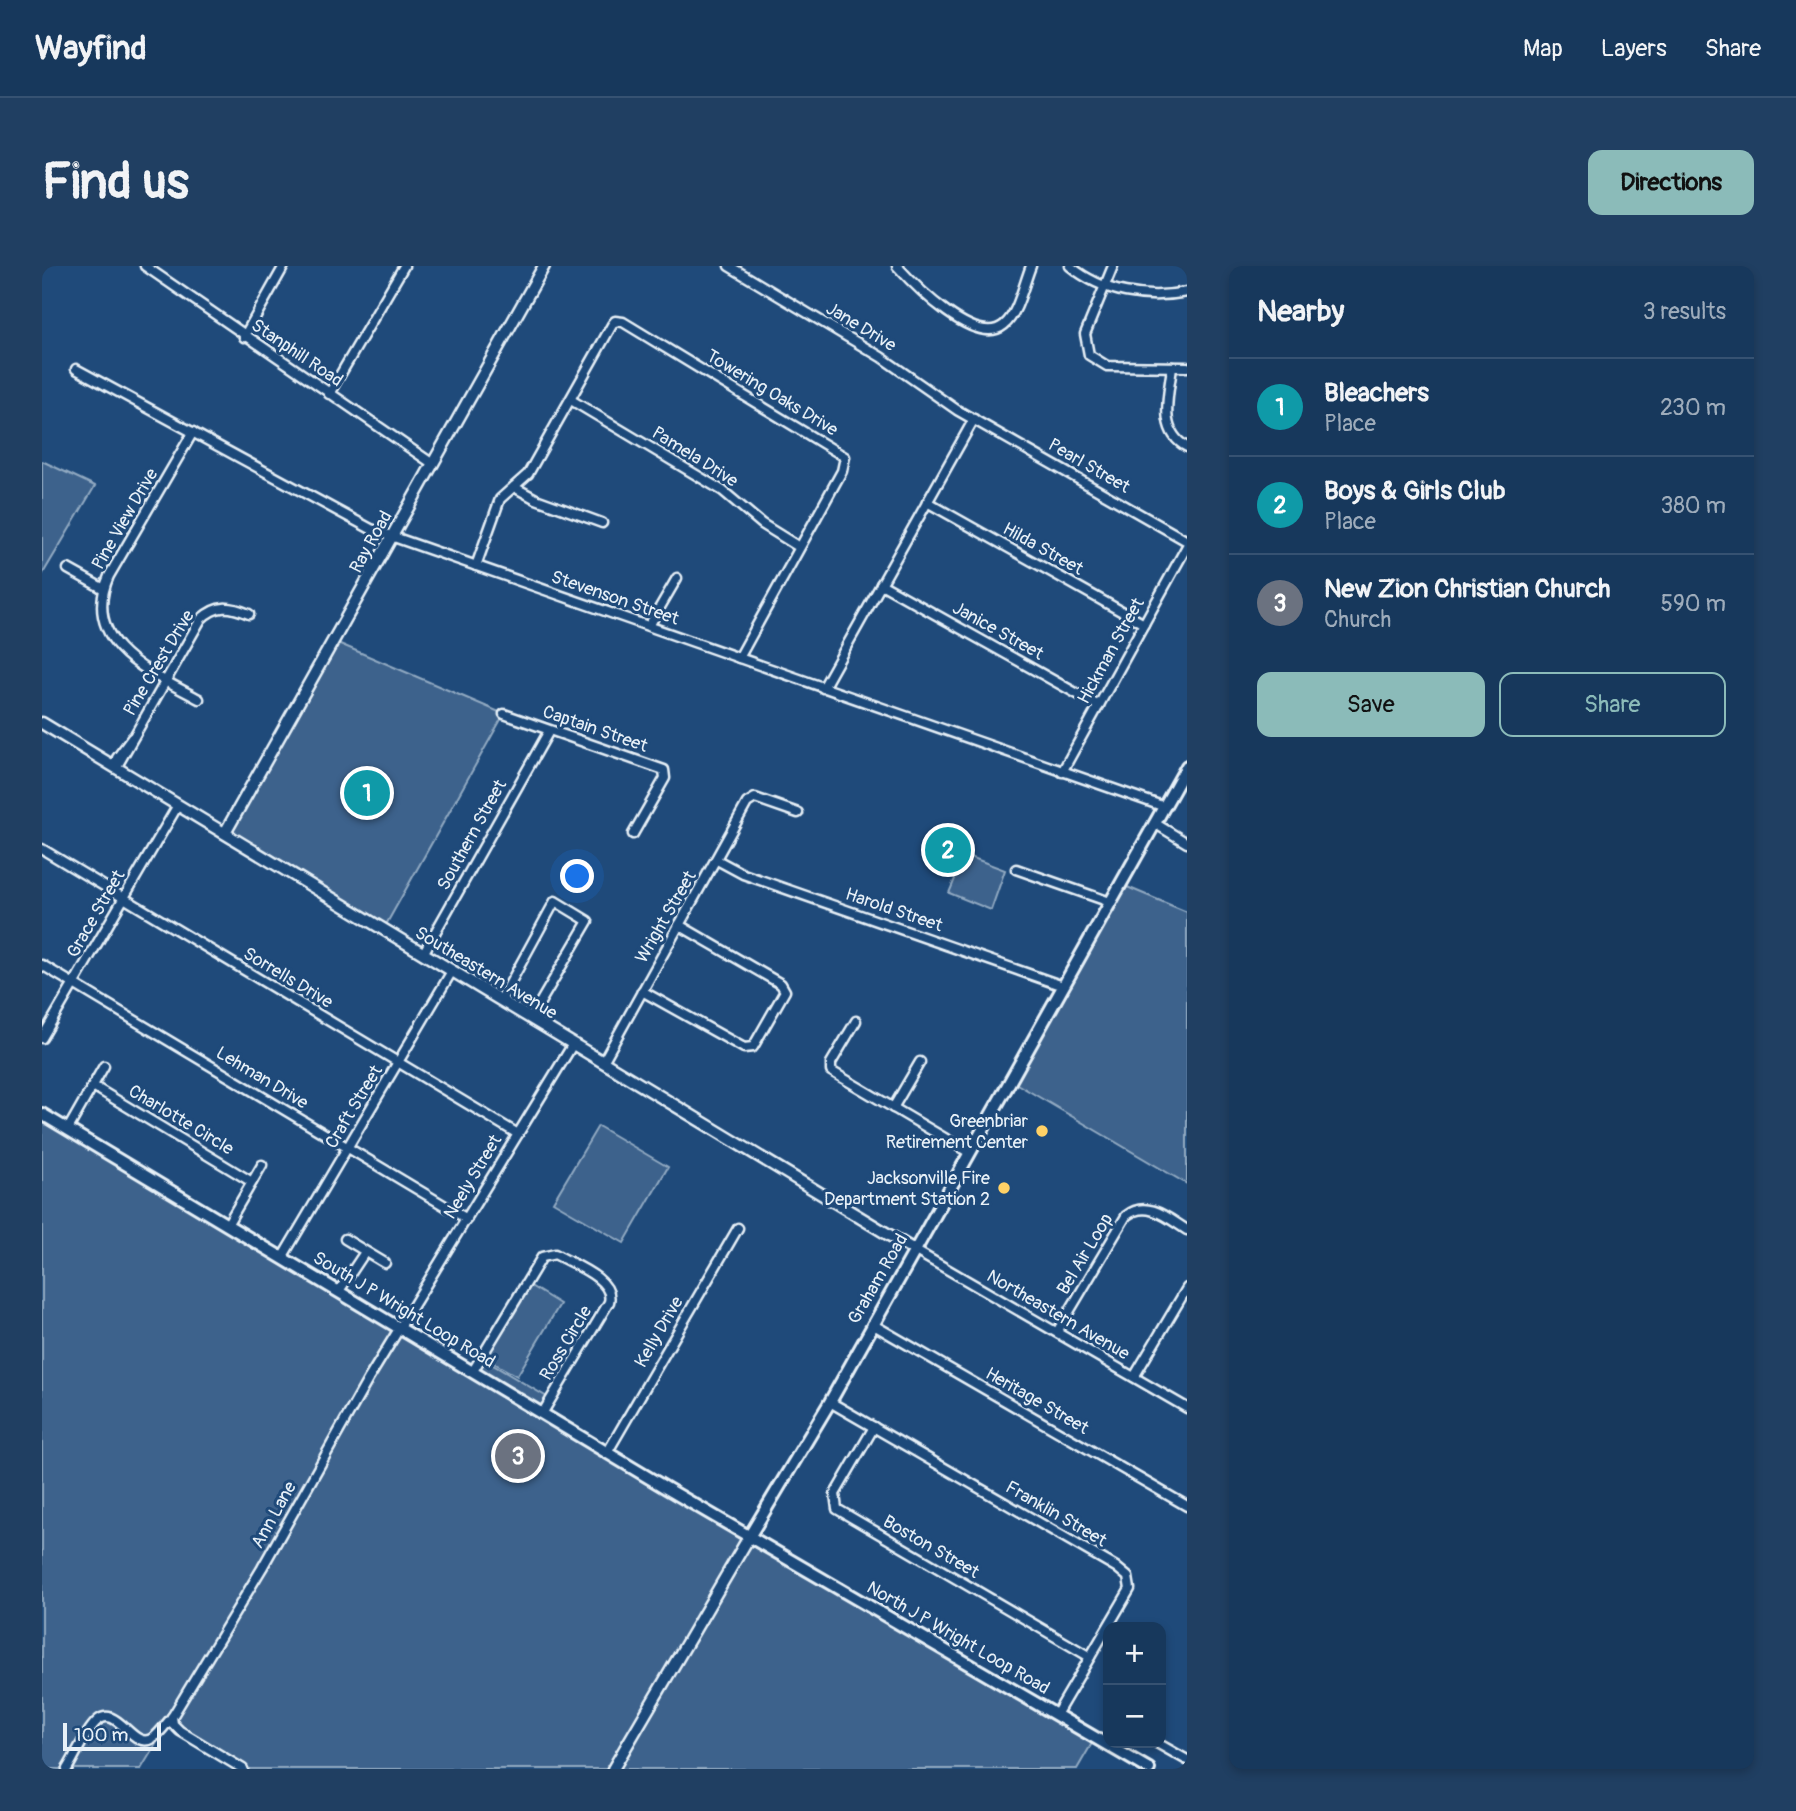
<!DOCTYPE html>
<meta charset="utf-8">
<style>
body{margin:0;font-family:Pangolin,sans-serif;background:#203f62;color:#f1f3f6}
.controls{position:absolute;right:21px;bottom:21px;display:grid;overflow:hidden;border-radius:14px;box-shadow:0 4px 10px #0003}
.controls button{width:63px;height:63px;display:grid;place-items:center;padding:0;border:0;border-bottom:2px solid #365272;background:#17385c;color:#f1f3f6;font:35px sans-serif}
.scale{position:absolute;left:21px;bottom:18px;width:98px;box-sizing:border-box;padding-left:7px;border:4px solid #e8f1f8;border-top:0;font-size:19px;line-height:24px;white-space:nowrap;color:#e8f1f8;-webkit-text-stroke:5px #1f4a7a;paint-order:stroke}
.you{position:absolute;left:536px;top:611px;width:24px;height:24px;margin:-18px;border:5px solid #fff;border-radius:50%;background:#1a73e8;box-shadow:0 0 0 10px #1a73e833}
.badge{display:grid;place-items:center;width:46px;height:46px;border-radius:50%;background:#8bbbb9;color:#fff;font-size:23px;font-weight:700}
.pin{position:absolute;translate:-50% -50%;border:4px solid #fff;box-shadow:0 2px 7px #0006}
.list{margin:0;padding:0;list-style:none}
h2{display:flex;justify-content:space-between;align-items:center;height:91px;margin:0;padding:0 28px;font-size:30px}
h2 small{font-size:23px;font-weight:400;color:#9eacbb}
.list li{display:grid;grid-template-columns:46px 1fr auto;gap:21px;align-items:center;box-sizing:border-box;height:98px;padding:0 28px;border-top:2px solid #365272}
.list b{display:block;font-size:26px;white-space:nowrap}
.list p{margin:0;font-size:23px;white-space:nowrap;color:#9eacbb}
.list em{font-size:23px;font-style:normal;color:#9eacbb}
.actions{display:flex;gap:14px;padding:21px 28px}
.actions a{flex:1;padding:16px 0;border:2px solid #8bbbb9;border-radius:14px;text-align:center;font-size:24px;color:#8bbbb9}
.actions .main{background:#8bbbb9;color:#111}
.map{position:relative;flex:none;width:1145px;height:1503px;overflow:hidden;border-radius:14px}
header{display:flex;align-items:center;gap:42px;box-sizing:border-box;height:98px;padding:0 35px;background:#17385c;border-bottom:2px solid #365272}
header strong{font-size:33px}
nav{display:flex;gap:38px;margin-inline-start:auto;font-size:24px}
.intro{display:flex;align-items:center;justify-content:space-between;box-sizing:border-box;height:168px;padding:0 42px}
h1{margin:0;font-size:49px}
.button{padding:18px 32px;border-radius:14px;background:#8bbbb9;color:#111;font-size:24px;font-weight:700}
main{display:flex;gap:42px;padding:0 42px}
aside{flex:1;background:#17385c;border-radius:14px;box-shadow:0 4px 10px #0003}
.map>svg:first-child{display:block}
.green{fill:#3c628c;stroke:#92aac2;stroke-width:2}
.lines{fill:none;stroke-linecap:round;stroke-linejoin:round}
.minor-casing{stroke:#e8f1f8;stroke-width:13}
.tertiary-casing{stroke:#e8f1f8;stroke-width:15}
.secondary-casing{stroke:#e8f1f8;stroke-width:16}
.minor{stroke:#1f4a7a;stroke-width:8}
.tertiary{stroke:#1f4a7a;stroke-width:10}
.secondary{stroke:#1f4a7a;stroke-width:10}
.poi-dot{fill:#ffd166;stroke:#1f4a7a;stroke-width:2.5}
.labels{text-anchor:middle;dominant-baseline:central;stroke-width:6;stroke-linejoin:round;paint-order:stroke}
.street-label{font-size:18px;fill:#e8f1f8;stroke:#1f4a7a}
.poi-label{font-size:18px;fill:#e8f1f8;stroke:#1f4a7a;text-anchor:end}
</style>
<header>
<strong>Wayfind</strong>
<nav><a>Map</a><a>Layers</a><a>Share</a></nav>
</header>
<div class="intro"><h1>Find us</h1><a class="button">Directions</a></div>
<main>
<div class="map">
<svg width="1145" height="1503" viewBox="0 0 1145 1503">
<rect width="100%" height="100%" fill="#1f4a7a"/>
<filter id="ink" filterUnits="userSpaceOnUse"><feTurbulence type="fractalNoise" baseFrequency=".0143" numOctaves="2"/><feDisplacementMap in="SourceGraphic" scale="14" xChannelSelector="R" yChannelSelector="G"/><feConvolveMatrix kernelMatrix="1 2 1 2 8 2 1 2 1" color-interpolation-filters="sRGB"/></filter>
<g filter="url(#ink)">
<!-- green -->
<g class="green">
<polygon points="0,195 53,220 0,309"/>
<polygon points="291,375 462,448 341,664 183,567"/>
<polygon points="923,589 963,604 949,644 907,627"/>
<polygon points="1078,618 1145,646 1145,918 968,814"/>
<polygon points="0,848 1053,1472 1035,1503 201,1503 126,1458 99,1503 0,1503"/>
<polygon points="556,860 626,901 582,977 511,936"/>
<polygon points="487,1019 518,1038 475,1110 443,1092"/>
<polygon points="441,1093 505,1131 498,1140 438,1106 437,1101"/>
</g>
<g class="lines">
<!-- minor casing -->
<g class="minor-casing">
<g id="minor">
<polyline points="103,0 391,198"/>
<polyline points="687,0 839,91 915,144 1145,275"/>
<path d="M855,0c18,20 79,82 107,59 14,-11 20,-42 27,-59"/>
<path d="M1028,0c33,27 76,34 117,26"/>
<polyline points="1071,0 1043,68 1047,89 1065,100 1145,101"/>
<polyline points="202,71 242,0"/>
<path d="M1130,101c-3,28 -15,64 15,80"/>
<polyline points="34,103 329,263 1123,541"/>
<polyline points="287,128 362,0"/>
<polyline points="529,134 681,225 720,258 757,281"/>
<path d="M151,166l-84,144c-30,68 44,98 90,123"/>
<polyline points="472,221 494,233 560,257"/>
<polyline points="885,236 1102,358"/>
<polyline points="434,300 458,233 486,208 570,59 573,55 581,56 803,191 800,205 697,392"/>
<polyline points="26,303 62,323"/>
<polyline points="839,318 1057,440"/>
<polyline points="607,360 635,312"/>
<polyline points="781,422 932,153"/>
<polyline points="462,448 622,504 623,512 591,568"/>
<path d="M74,502l85,-149c16,-15 29,-13 48,-5"/>
<polyline points="74,502 75,492 90,472"/>
<polyline points="1020,506 1145,280"/>
<polyline points="1114,558 1145,577"/>
<polyline points="0,583 476,868"/>
<polyline points="675,594 701,608 1021,720"/>
<polyline points="974,603 1068,636"/>
<polyline points="381,688 507,465"/>
<polyline points="0,699 425,953"/>
<polyline points="600,725 702,782 711,781 743,725 739,718 637,659"/>
<polyline points="459,734 513,635 546,655 489,752"/>
<polyline points="814,755 789,797 789,805 928,887"/>
<polyline points="0,772 136,539"/>
<polyline points="561,796 705,537 713,532 756,547"/>
<polyline points="51,820 210,916"/>
<polyline points="851,842 878,796"/>
<polyline points="26,863 62,800"/>
<polyline points="185,959 220,899"/>
<polyline points="303,973 343,997"/>
<polyline points="872,984 1145,1142"/>
<polyline points="240,992 410,705"/>
<polyline points="297,1025 323,986"/>
<polyline points="830,1058 1145,1240"/>
<path d="M1015,1066l69,-116c21,-17 42,2 61,14"/>
<path d="M431,1105l69,-114 13,-3c17,10 60,25 54,48l-67,112"/>
<polyline points="1092,1111 1145,1022"/>
<polyline points="788,1136 1074,1301 1086,1311 1088,1323 1014,1449"/>
<polyline points="832,1161 793,1228 795,1243 1048,1391"/>
<polyline points="565,1187 696,962"/>
<polyline points="130,1451 131,1458 138,1465 201,1503"/>
<polyline points="1115,1477 1145,1494"/>
<path d="M25,1503c9,-14 17,-35 29,-47 21,-21 36,30 57,16 7,-5 13,-14 19,-21l90,-149 107,-190 204,-334"/>
</g>
</g>
<!-- tertiary casing -->
<g class="tertiary-casing">
<g id="tertiary">
<polyline points="0,457 872,984"/>
<polyline points="183,567 502,0"/>
<polyline points="571,1503 707,1271"/>
</g>
</g>
<!-- secondary casing -->
<g class="secondary-casing">
<g id="secondary">
<polyline points="0,848 624,1222 1107,1503"/>
<polyline points="707,1271 788,1136 1145,500"/>
</g>
</g>
<!-- minor -->
<use href="#minor" class="minor"/>
<!-- tertiary -->
<use href="#tertiary" class="tertiary"/>
<!-- secondary -->
<use href="#secondary" class="secondary"/>
</g>
</g>
<!-- markers -->
<g class="poi-dot">
<circle cx="1000" cy="865" r="7"/>
<circle cx="962" cy="922" r="7"/>
</g>
<g class="labels">
<!-- street labels -->
<g class="street-label">
<text transform="translate(819 61) rotate(31)">Jane Drive</text>
<text transform="translate(255 87) rotate(34)">Stanphill Road</text>
<text transform="translate(730 127) rotate(31)">Towering Oaks Drive</text>
<text transform="translate(653 191) rotate(32)">Pamela Drive</text>
<text transform="translate(1047 200) rotate(30)">Pearl Street</text>
<text transform="translate(83 253) rotate(-60)">Pine View Drive</text>
<text transform="translate(329 276) rotate(-61)">Ray Road</text>
<text transform="translate(1001 283) rotate(29)">Hilda Street</text>
<text transform="translate(573 332) rotate(19)">Stevenson Street</text>
<text transform="translate(956 365) rotate(29)">Janice Street</text>
<text transform="translate(1069 385) rotate(-61)">Hickman Street</text>
<text transform="translate(117 397) rotate(-59)">Pine Crest Drive</text>
<text transform="translate(553 463) rotate(19)">Captain Street</text>
<text transform="translate(430 569) rotate(-61)">Southern Street</text>
<text transform="translate(852 644) rotate(19)">Harold Street</text>
<text transform="translate(54 648) rotate(-60)">Grace Street</text>
<text transform="translate(624 651) rotate(-60)">Wright Street</text>
<text transform="translate(444 707) rotate(31)">Southeastern Avenue</text>
<text transform="translate(246 712) rotate(31)">Sorrells Drive</text>
<text transform="translate(220 812) rotate(31)">Lehman Drive</text>
<text transform="translate(312 841) rotate(-59)">Craft Street</text>
<text transform="translate(139 854) rotate(31)">Charlotte Circle</text>
<text transform="translate(431 911) rotate(-59)">Neely Street</text>
<text transform="translate(1043 988) rotate(-59)">Bel Air Loop</text>
<text transform="translate(836 1013) rotate(-60)">Graham Road</text>
<text transform="translate(362 1044) rotate(31)">South J P Wright Loop Road</text>
<text transform="translate(1016 1049) rotate(30)">Northeastern Avenue</text>
<text transform="translate(617 1066) rotate(-60)">Kelly Drive</text>
<text transform="translate(524 1077) rotate(-59)">Ross Circle</text>
<text transform="translate(995 1135) rotate(30)">Heritage Street</text>
<text transform="translate(1014 1248) rotate(30)">Franklin Street</text>
<text transform="translate(232 1249) rotate(-61)">Ann Lane</text>
<text transform="translate(889 1281) rotate(30)">Boston Street</text>
<text transform="translate(916 1372) rotate(30)">North J P Wright Loop Road</text>
</g>
<!-- poi labels -->
<g class="poi-label">
<text x="986" y="855">Greenbriar<tspan x="986" dy="21">Retirement Center</tspan></text>
<text x="948" y="912">Jacksonville Fire<tspan x="948" dy="21">Department Station 2</tspan></text>
</g>
</g>
</svg>
<div class="controls">
<button>+</button>
<button>−</button>
</div>
<div class="scale">100 m</div>
<div class="you"></div>
<div class="pin badge" style="left:325px;top:527px;background:#0f9aa8">1</div>
<div class="pin badge" style="left:906px;top:584px;background:#0f9aa8">2</div>
<div class="pin badge" style="left:476px;top:1190px;background:#6b7280">3</div>
</div>
<aside>
<h2>Nearby<small>3 results</small></h2>
<ul class="list">
<li><span class="badge" style="background:#0f9aa8">1</span><div><b>Bleachers</b><p>Place</p></div><em>230 m</em></li>
<li><span class="badge" style="background:#0f9aa8">2</span><div><b>Boys &amp; Girls Club</b><p>Place</p></div><em>380 m</em></li>
<li><span class="badge" style="background:#6b7280">3</span><div><b>New Zion Christian Church</b><p>Church</p></div><em>590 m</em></li>
</ul>
<div class="actions"><a class="main">Save</a><a>Share</a></div>
</aside>
</main>
